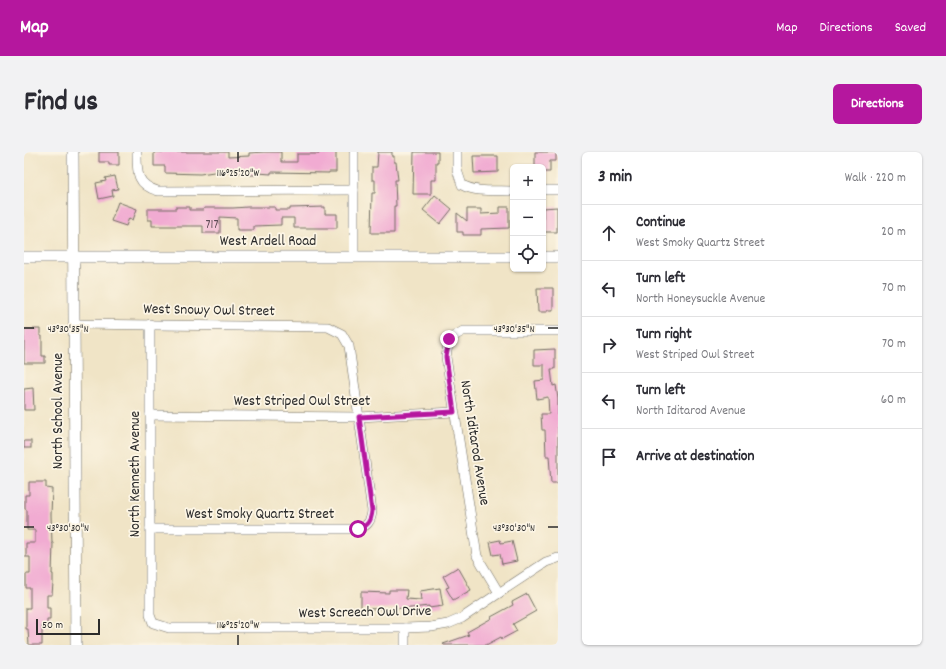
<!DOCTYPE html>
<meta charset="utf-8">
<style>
body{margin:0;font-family:Dekko,sans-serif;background:#f2f2f3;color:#2b2b33}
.controls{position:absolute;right:12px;top:12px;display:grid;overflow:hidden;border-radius:6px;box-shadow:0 1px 3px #0004}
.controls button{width:36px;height:36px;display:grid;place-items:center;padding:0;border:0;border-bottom:1px solid #e1e1e2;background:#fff;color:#2b2b33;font:20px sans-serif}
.scale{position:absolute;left:12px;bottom:10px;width:64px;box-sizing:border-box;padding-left:4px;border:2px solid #2b2b2b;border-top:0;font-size:11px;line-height:14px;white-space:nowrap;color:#2b2b2b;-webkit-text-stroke:3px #fcf5e5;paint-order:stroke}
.stop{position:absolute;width:12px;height:12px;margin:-9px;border:3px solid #b5179e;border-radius:50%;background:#fff}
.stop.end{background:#b5179e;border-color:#fff;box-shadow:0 1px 4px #0008}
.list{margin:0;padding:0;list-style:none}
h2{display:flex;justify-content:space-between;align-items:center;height:52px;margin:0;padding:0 16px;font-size:17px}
h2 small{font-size:13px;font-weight:400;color:#7c7c81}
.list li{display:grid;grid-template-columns:26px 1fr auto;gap:12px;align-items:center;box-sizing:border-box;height:56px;padding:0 16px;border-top:1px solid #e1e1e2}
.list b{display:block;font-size:15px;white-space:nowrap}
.list p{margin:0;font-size:13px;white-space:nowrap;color:#7c7c81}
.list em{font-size:13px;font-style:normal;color:#7c7c81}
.icon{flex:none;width:22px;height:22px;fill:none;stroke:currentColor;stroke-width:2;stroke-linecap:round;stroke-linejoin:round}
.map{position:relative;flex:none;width:534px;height:493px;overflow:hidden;border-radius:6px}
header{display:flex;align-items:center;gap:24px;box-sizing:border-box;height:56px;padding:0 20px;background:#b5179e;color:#fff}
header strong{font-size:19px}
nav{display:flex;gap:22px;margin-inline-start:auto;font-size:14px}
.intro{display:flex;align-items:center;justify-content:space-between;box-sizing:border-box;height:96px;padding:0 24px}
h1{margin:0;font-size:28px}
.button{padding:10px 18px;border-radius:6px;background:#b5179e;color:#fff;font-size:14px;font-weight:700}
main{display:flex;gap:24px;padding:0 24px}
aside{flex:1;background:#fff;border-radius:6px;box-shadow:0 1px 3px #0004}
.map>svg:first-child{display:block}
.building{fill:#f1abd2}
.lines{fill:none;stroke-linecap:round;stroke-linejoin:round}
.minor-casing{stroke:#706c61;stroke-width:10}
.tertiary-casing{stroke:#706c61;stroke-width:12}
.minor{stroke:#fff;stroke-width:9}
.tertiary{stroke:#fff;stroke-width:11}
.route{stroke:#b5179e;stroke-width:5}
.ticks{fill:none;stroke:#2b2b2b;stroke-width:1.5}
.labels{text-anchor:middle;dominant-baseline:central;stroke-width:3.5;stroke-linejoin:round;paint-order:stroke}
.number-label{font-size:13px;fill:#5c4b55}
.street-label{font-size:15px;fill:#2b2b2b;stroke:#fcf5e5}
.ticks-label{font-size:10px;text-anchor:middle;fill:#2b2b2b;stroke:#fcf5e5;stroke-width:3.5;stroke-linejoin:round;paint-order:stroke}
</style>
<header>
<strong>Map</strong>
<nav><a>Map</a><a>Directions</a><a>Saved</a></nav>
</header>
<div class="intro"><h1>Find us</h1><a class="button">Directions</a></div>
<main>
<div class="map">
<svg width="534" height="493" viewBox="0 0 534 493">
<rect width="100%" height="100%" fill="#fcf5e5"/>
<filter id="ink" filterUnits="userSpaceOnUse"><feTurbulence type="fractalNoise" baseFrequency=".025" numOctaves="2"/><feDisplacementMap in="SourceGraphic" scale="8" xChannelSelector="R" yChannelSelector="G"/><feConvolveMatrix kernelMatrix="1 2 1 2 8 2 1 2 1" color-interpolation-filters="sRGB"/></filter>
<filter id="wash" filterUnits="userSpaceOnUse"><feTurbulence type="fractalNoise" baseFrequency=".012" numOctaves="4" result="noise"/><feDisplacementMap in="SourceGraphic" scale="16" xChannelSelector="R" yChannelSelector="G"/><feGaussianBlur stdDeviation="0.9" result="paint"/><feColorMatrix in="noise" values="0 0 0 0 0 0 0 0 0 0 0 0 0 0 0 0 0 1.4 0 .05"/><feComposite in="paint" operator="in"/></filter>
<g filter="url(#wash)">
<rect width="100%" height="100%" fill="#f0e4c6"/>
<g id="blocks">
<!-- building -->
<g class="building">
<polygon points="75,0 95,0 95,13 85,13 85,10 75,10"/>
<polygon points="130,0 204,0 204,5 225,4 225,1 240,0 257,0 257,10 273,10 273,2 295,2 295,0 312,0 312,20 305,20 305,21 247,20 247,22 234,21 234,23 225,23 225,21 213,21 213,20 190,20 176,22 141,21 141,14 130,14"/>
<polygon points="354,0 368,0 368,4 370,4 370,10 372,10 374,28 371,28 372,54 370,54 370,81 347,81 348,41 351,41 351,28 348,28 348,15 353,15"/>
<polygon points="390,0 414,0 414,10 412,10 412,28 407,28 407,42 389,42"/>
<polygon points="511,0 532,0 532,9 526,9 526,20 519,20 519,15 511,15"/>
<polygon points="449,4 474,4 474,20 450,21"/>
<polygon points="91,24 94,37 88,38 89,44 75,47 72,31 82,29 81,26"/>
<polygon points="411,43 428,57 416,72 399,58"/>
<polygon points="94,50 113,57 109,68 105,66 102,74 87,69"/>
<polygon points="152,55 166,55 166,58 179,58 180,56 209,56 224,55 251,55 251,58 266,58 266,56 301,55 301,62 313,62 313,76 270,76 270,66 257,66 257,73 230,74 230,78 213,78 213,66 196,65 196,81 179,81 179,74 128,74 128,68 124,68 124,57 152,57"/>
<polygon points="476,55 485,55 485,76 457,77 457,83 439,83 439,80 433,80 433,61 443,69 443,57 457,57 457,62 476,61"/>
<polygon points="533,55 533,80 519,80 519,56"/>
<polygon points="513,136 529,136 529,158 523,158 523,160 514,160"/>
<polygon points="0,177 16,177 16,184 18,184 18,204 21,204 21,211 0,211"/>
<polygon points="531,197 531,217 527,217 529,234 532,233 534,247 534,331 527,331 525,304 522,304 521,278 518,278 517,262 525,262 524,245 513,247 511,229 520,228 520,213 510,213 510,198"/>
<polygon points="9,236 10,258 0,258 0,237"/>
<rect x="0" y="289" width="7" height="7"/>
<polygon points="5,330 22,330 22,336 28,337 27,363 28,391 29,391 28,422 29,422 29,431 28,443 23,443 23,456 26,456 26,468 23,468 23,473 18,473 18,493 5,493 4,477 2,477 2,456 6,456 6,436 2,436 2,422 6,422 6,405 2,405 2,391 11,391 11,378 3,378 3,358 1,357 1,343 5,343"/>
<polygon points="476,388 477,391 488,389 493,409 478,412 476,402 469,403 466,390"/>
<polygon points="434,415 447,438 429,448 422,436 425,435 419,424"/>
<polygon points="416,436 419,454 405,456 405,454 387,456 337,457 337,440 365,441 365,438 383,438 382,447 397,448 396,439"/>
<polygon points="503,442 512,459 489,472 493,479 478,487 477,485 462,493 420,493 419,492 445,483 443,480 468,466 467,465 489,453 488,450"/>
</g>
</g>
</g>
<g filter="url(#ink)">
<use href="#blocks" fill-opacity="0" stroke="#706c61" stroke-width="1"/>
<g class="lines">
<!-- minor casing -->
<g class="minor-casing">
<g id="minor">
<path d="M113,0c0,20 -1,33 21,39l196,-1"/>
<polyline points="330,0 330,105"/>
<path d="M433,0v18l5,15c15,8 34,5 51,6"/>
<polyline points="519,38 534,38"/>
<path d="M50,172l254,3 14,7 7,12 23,165c-1,11 -5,15 -14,18h-208"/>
<polyline points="126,172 126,463 129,471 145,476 381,476 407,475 424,472 438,466 475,441 522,410 534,406"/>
<polyline points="126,263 335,265 430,260"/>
<polyline points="475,441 453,404 422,205 425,187 439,179 534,179"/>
<polyline points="381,476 381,493"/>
</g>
</g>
<!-- tertiary casing -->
<g class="tertiary-casing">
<g id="tertiary">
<polyline points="49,0 52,493"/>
<polyline points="0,105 489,105"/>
<polyline points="519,105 534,105"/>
</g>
</g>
<!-- minor -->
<use href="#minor" class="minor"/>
<!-- tertiary -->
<use href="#tertiary" class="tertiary"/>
</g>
</g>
<g class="lines" filter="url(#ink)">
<!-- route -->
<path class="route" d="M334,377c9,-3 13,-7 14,-18l-13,-94 95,-5 -8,-55 3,-18"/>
</g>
<!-- ticks -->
<path class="ticks" d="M214,0v10M0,176h10M524,176h10M0,375h10M524,375h10M214,483v10"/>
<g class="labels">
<!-- number labels -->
<g class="number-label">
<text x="188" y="73">717</text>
</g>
<!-- street labels -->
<g class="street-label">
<text x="244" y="90">West Ardell Road</text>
<text transform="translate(185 159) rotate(1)">West Snowy Owl Street</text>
<text x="278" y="250">West Striped Owl Street</text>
<text transform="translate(35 259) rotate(-90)">North School Avenue</text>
<text transform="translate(450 291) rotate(81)">North Iditarod Avenue</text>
<text transform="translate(112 322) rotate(-90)">North Kenneth Avenue</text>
<text x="236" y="363">West Smoky Quartz Street</text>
<text transform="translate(341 461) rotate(-1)">West Screech Owl Drive</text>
</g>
</g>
<g class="ticks-label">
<text x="214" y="24">116°25'20"W</text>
<text x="44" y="180">43°30'35"N</text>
<text x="490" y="180">43°30'35"N</text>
<text x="44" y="379">43°30'30"N</text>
<text x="490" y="379">43°30'30"N</text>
<text x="214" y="476">116°25'20"W</text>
</g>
</svg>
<div class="controls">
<button>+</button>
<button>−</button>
<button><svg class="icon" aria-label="locate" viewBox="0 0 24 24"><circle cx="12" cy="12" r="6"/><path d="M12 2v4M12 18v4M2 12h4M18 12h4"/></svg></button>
</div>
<div class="scale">50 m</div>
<div class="stop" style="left:334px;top:377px"></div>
<div class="stop end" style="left:425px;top:187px"></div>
</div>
<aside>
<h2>3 min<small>Walk · 220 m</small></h2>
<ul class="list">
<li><svg class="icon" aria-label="ahead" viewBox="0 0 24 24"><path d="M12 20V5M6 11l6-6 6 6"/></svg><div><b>Continue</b><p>West Smoky Quartz Street</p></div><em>20 m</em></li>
<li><svg class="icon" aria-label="left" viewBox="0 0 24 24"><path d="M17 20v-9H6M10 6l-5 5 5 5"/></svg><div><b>Turn left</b><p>North Honeysuckle Avenue</p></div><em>70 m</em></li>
<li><svg class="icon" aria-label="right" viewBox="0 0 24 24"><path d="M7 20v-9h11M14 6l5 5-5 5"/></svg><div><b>Turn right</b><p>West Striped Owl Street</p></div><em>70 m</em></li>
<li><svg class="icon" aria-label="left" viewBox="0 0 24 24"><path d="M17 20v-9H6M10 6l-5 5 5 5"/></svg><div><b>Turn left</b><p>North Iditarod Avenue</p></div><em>60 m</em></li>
<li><svg class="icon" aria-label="arrive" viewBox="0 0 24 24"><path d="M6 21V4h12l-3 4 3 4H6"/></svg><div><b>Arrive at destination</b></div></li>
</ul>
</aside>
</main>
